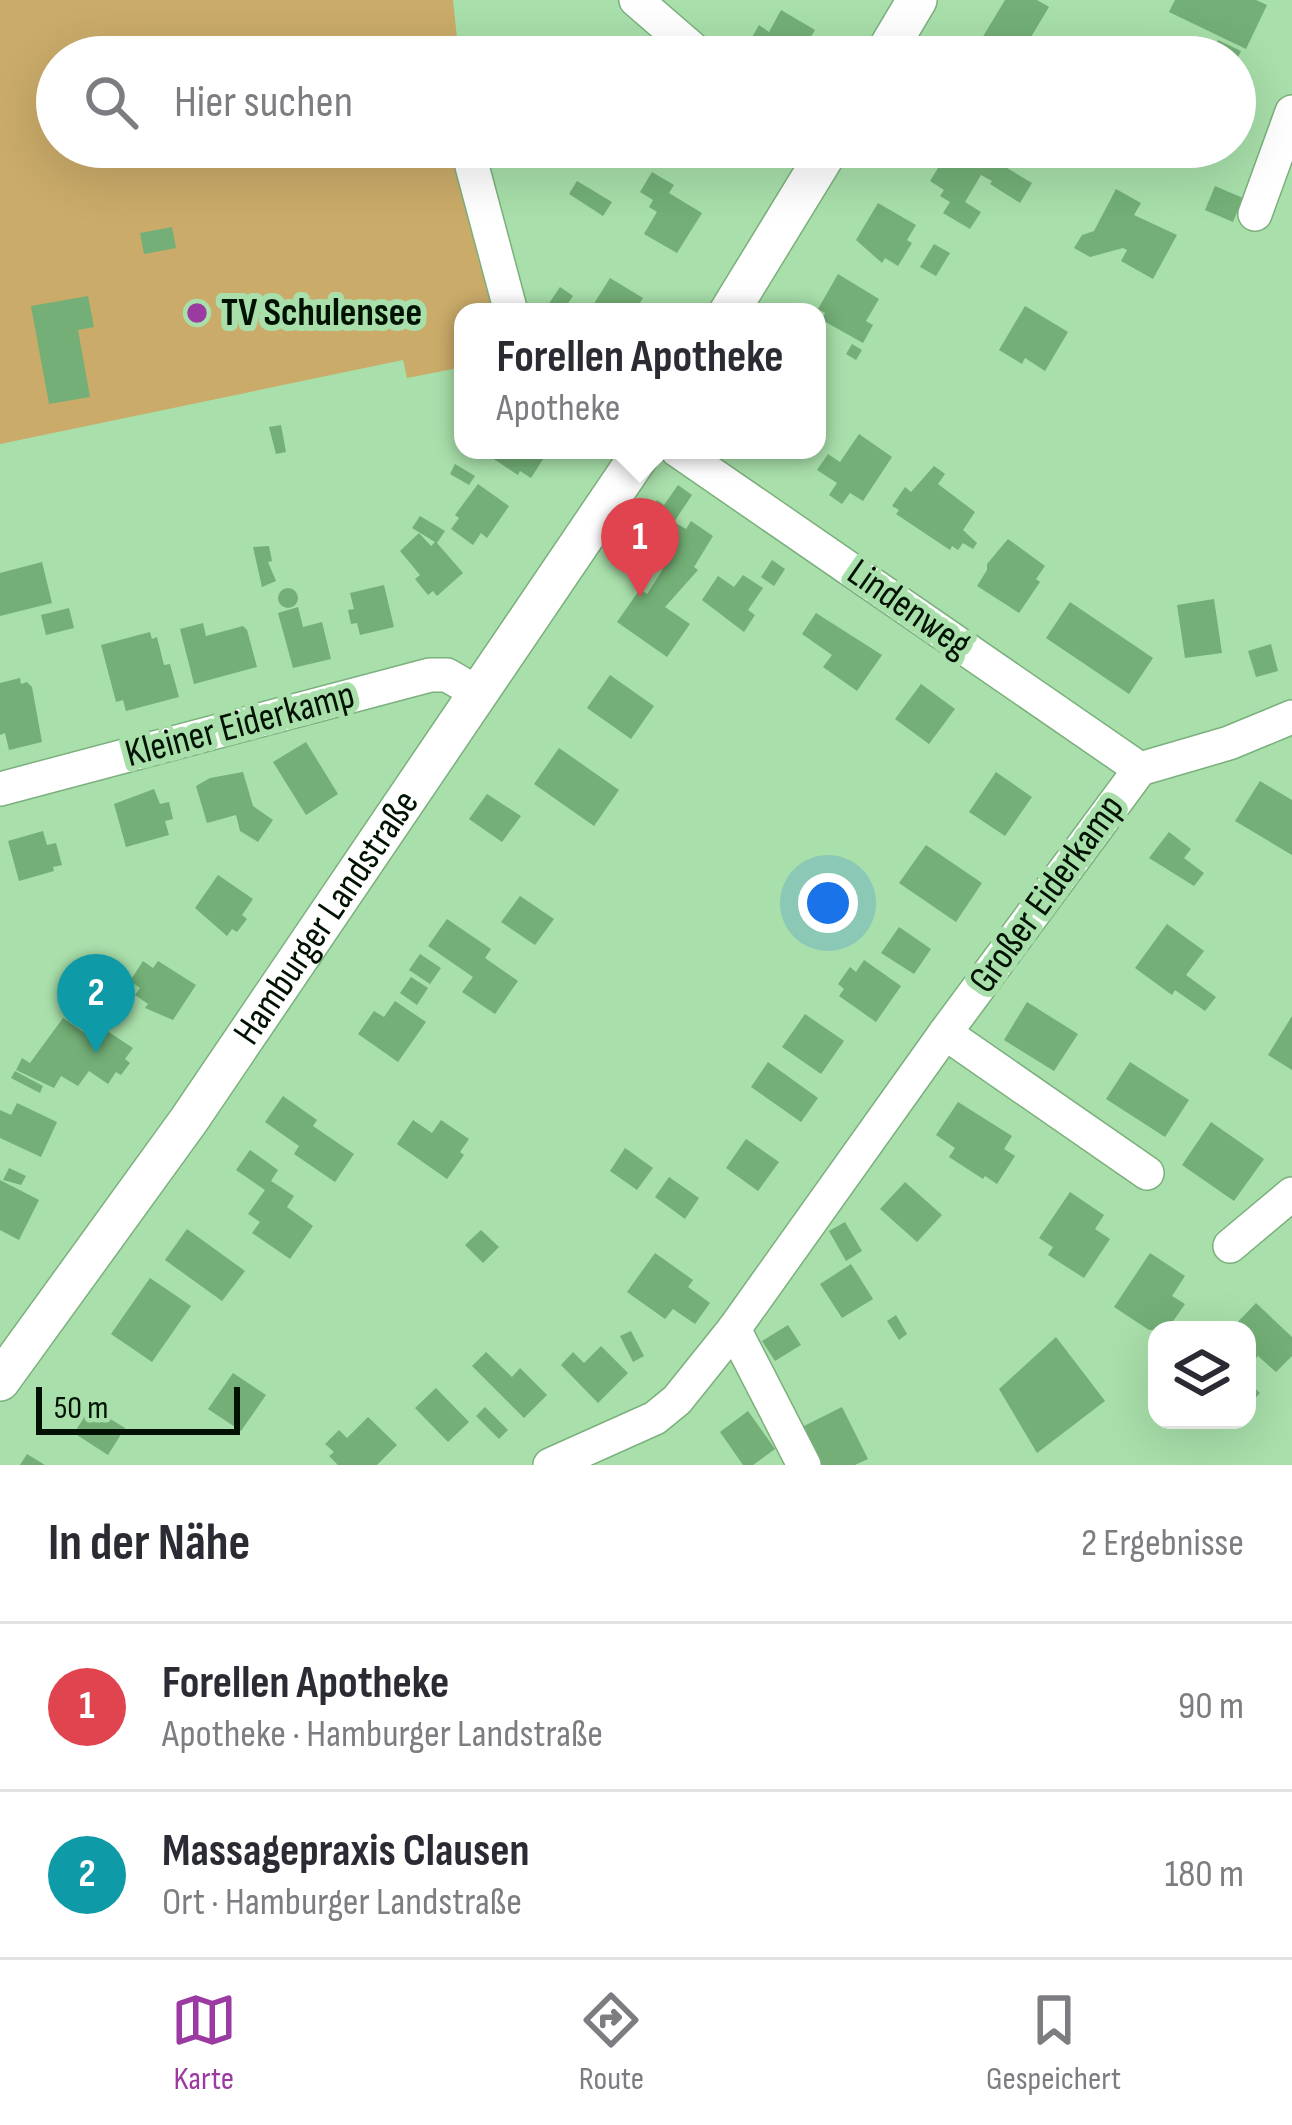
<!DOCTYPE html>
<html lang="de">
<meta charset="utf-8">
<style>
body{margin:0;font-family:"Sofia Sans Condensed",sans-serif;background:#f7f7f7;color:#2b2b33}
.controls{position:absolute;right:36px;bottom:36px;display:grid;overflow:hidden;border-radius:24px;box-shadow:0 12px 48px #0002}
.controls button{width:108px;height:108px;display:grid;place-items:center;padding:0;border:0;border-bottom:3px solid #e1e1e2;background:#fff;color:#2b2b33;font:60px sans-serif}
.scale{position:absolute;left:36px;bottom:30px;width:204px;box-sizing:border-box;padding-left:12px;border:6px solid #011202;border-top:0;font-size:33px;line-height:42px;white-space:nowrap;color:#011202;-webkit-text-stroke:9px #a8dfaa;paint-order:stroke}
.you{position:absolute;left:828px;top:903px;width:42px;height:42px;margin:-30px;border:9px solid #fff;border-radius:50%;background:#1a73e8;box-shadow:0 0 0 18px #1a73e833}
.badge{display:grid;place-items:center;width:78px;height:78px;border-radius:50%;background:#9b3aa1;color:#fff;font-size:39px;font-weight:700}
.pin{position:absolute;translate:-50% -99px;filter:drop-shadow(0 3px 6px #0008)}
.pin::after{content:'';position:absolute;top:63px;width:42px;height:36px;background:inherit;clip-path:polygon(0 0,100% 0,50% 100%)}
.popup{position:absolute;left:454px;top:303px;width:372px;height:156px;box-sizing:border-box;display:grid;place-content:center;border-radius:24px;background:#fff;filter:drop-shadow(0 3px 9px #0005);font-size:39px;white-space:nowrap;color:#7c7c81}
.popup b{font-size:45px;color:#2b2b33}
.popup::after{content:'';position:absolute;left:50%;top:100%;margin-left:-24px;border:24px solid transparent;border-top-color:#fff}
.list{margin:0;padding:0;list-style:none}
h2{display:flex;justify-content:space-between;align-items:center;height:156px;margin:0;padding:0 48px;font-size:51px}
h2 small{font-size:39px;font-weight:400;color:#7c7c81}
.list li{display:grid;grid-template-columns:78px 1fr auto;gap:36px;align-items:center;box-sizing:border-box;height:168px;padding:0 48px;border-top:3px solid #e1e1e2}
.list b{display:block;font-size:45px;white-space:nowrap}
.list p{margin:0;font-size:39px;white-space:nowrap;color:#7c7c81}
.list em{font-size:39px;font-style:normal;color:#7c7c81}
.icon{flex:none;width:66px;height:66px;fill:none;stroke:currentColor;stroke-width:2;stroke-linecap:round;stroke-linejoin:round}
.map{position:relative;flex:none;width:1292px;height:1465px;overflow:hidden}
.search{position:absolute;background:#fff;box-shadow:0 12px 48px #0002;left:36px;right:36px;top:36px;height:132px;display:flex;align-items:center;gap:30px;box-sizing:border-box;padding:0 42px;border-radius:66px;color:#7c7c81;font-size:45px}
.sheet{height:492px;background:#fff}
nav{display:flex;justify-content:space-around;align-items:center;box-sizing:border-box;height:168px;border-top:3px solid #e1e1e2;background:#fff;font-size:33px;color:#7c7c81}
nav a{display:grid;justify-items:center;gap:6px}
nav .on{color:#9b3aa1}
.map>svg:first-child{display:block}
.green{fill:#caab69}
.building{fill:#73af76}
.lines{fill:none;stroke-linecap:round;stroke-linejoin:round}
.minor-casing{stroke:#7bb07d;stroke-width:36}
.major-casing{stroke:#7bb07d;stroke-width:42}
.minor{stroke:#fff;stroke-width:33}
.major{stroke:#fff;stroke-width:39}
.poi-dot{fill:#9b3aa1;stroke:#a8dfaa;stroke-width:4.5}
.labels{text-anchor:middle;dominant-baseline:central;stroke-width:12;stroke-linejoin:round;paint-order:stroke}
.poi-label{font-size:39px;font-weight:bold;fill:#011202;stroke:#a8dfaa;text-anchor:start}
.street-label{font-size:39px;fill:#011202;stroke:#a8dfaa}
</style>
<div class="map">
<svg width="1292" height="1465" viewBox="0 0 1292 1465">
<rect width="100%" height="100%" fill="#a8dfaa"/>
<!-- green -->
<polygon class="green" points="0,0 453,0 459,57 57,57 57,147 470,147 511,312 463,312 463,367 407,378 403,360 0,444"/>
<!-- building -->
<g class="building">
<polygon points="1005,0 1037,0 1049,7 1019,57 991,57 976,48"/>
<polygon points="1175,0 1256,0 1267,5 1246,49 1169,12"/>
<polygon points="781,10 815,30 799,57 770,57 748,44 759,25 769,32"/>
<polygon points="664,34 698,57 654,57 650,55"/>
<polygon points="1218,40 1241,51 1238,57 1210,56"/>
<polygon points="719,147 755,147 746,163"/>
<polygon points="951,147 972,147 1032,183 1020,203 990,184 992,181 981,175 965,202 981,212 970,229 943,213 950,202 940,196 944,190 930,181"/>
<polygon points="1060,147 1098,147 1089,163"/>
<polygon points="1118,147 1141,147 1145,158 1125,165"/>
<polygon points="652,172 674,185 669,193 702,213 677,253 644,234 657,212 649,207 653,200 640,192"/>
<polygon points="577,181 612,202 603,216 569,194"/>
<polygon points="1215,186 1243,198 1233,222 1205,210"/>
<polygon points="1116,189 1141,203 1134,215 1177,235 1153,279 1121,261 1127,250 1123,248 1090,257 1074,248 1082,235 1094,231"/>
<polygon points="878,203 916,225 907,240 912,243 898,266 885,258 882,263 856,240"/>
<polygon points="172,227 176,248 144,254 140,233"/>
<polygon points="934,244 950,253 936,276 920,267"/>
<polygon points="838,274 879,299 866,321 873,325 863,343 822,320 825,313 818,309"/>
<polygon points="610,278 643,298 634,312 590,310"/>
<polygon points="560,287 573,296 562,312 548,305"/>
<polygon points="88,296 94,327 78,330 90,397 49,404 31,306"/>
<polygon points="1025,306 1068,332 1045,371 1025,358 1022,364 999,350"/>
<polygon points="852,344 862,350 856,360 846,354"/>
<polygon points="281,425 286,452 276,454 269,427"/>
<polygon points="859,434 892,457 863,501 850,493 842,504 829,495 837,483 817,470 828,454 840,462"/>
<polygon points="501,450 549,450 531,478 520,471 518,475 492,458"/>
<polygon points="455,464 475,476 469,485 450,474"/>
<polygon points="934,466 945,474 938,484 975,512 963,530 977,543 973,549 963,543 958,550 952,546 950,550 896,514 899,510 892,506 905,487 911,492"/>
<polygon points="478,484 509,506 487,538 481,533 473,545 451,529 459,518 455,515"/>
<polygon points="678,485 692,495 674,522 686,529 691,521 713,536 694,567 698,570 665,607 690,624 667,657 617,622 640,589 647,594 663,569 646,558 673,521 653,507 657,500 664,505"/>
<polygon points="420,516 445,531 437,543 463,573 437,596 433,591 428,595 415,579 420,575 400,551 419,533 431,546 435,542 412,528"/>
<polygon points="1008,539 1045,566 1036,579 1040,582 1019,613 977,586 987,570 987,564"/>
<polygon points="269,546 272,561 268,562 276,581 262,587 253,547"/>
<polygon points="772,560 785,569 774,586 761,577"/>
<polygon points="42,562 52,603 0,616 0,573"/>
<polygon points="743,575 763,588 748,610 755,615 744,632 702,600 718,576 734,587"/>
<polygon points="384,585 394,627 360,635 357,623 351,624 348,610 354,609 350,593"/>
<circle cx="288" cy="598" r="10"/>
<polygon points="1214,599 1222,653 1185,658 1177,605"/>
<polygon points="1070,602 1153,658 1129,694 1046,638"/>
<polygon points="298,607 303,627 322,622 331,659 293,668 278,613"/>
<polygon points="69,608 74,628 46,635 41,615"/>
<polygon points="816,613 882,655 857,691 823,667 832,655 802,634"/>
<polygon points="203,623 206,636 243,626 247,630 257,667 194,684 180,629"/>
<polygon points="150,632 152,639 157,637 164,665 170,664 179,697 126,711 123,700 116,702 101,645"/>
<polygon points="1271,644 1278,671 1256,677 1248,651"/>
<polygon points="610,675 654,706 631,739 587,708"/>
<polygon points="20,678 21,684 27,682 32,687 42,742 9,750 5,733 0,735 0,683"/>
<polygon points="921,684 955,709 929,744 895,719"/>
<polygon points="306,742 338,794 306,815 273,762"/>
<polygon points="559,748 619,790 594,826 534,784"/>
<polygon points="243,772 253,806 273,820 258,842 240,831 236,815 207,823 196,786 210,778"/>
<polygon points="996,772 1032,797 1005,836 969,812"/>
<polygon points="1260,781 1292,800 1292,855 1235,821"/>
<polygon points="154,789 160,804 169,802 173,819 165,821 169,835 126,847 114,804"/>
<polygon points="487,794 521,816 502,842 469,819"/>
<polygon points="43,831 47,845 56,843 62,865 53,867 54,871 19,881 8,841"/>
<polygon points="1169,832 1191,849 1184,858 1204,873 1194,886 1149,858"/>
<polygon points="926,845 982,883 956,922 899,883"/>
<polygon points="218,875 253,899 242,915 247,919 237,932 232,929 227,936 195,908"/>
<polygon points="520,896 554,919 535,945 501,922"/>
<polygon points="447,919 491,949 485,958 518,981 495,1014 462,992 473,977 428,946"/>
<polygon points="1167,924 1204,951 1186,975 1216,997 1205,1011 1175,990 1172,995 1135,968"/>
<polygon points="899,927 931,949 914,974 881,953"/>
<polygon points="420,954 441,968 430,984 409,970"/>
<polygon points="864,960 901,986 876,1022 839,996 844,989 838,984 850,967 856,972"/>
<polygon points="143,961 153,968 158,961 196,985 173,1020 145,1008 148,1004 135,995 140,988 130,981"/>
<polygon points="411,977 428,988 417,1005 400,993"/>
<polygon points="395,1001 426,1022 398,1062 358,1034 374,1011 384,1017"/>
<polygon points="1027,1002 1078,1034 1054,1071 1004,1040"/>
<polygon points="805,1014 844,1041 821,1074 782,1047"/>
<polygon points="1292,1016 1292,1070 1268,1055"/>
<polygon points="63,1018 93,1039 101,1027 133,1048 125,1059 130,1063 121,1075 116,1072 108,1084 89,1071 78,1086 61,1076 54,1088 16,1070 22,1058 30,1063"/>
<polygon points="768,1062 818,1098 801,1122 751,1087"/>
<polygon points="1130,1062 1189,1100 1165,1137 1106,1099"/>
<polygon points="15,1071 43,1086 40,1093 11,1078"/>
<polygon points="283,1096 317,1120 313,1126 354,1154 335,1182 294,1154 299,1146 265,1122"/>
<polygon points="958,1102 1012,1136 1004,1149 1015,1156 997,1184 985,1176 983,1179 949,1157 955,1148 936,1135"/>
<polygon points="17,1103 57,1122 41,1157 0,1138 0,1110 11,1115"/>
<polygon points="413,1120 432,1133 441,1120 469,1139 460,1152 464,1155 447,1179 397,1144"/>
<polygon points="1211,1122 1264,1159 1234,1201 1182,1165"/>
<polygon points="746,1139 779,1162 758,1191 726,1168"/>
<polygon points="625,1148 653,1168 637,1190 610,1171"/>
<polygon points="250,1150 278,1170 271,1181 294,1196 287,1207 313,1226 290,1259 252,1233 260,1222 248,1214 265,1190 236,1170"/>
<polygon points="9,1168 26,1176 21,1185 3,1180"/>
<polygon points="669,1177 699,1198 685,1219 655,1197"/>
<polygon points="0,1180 39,1200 19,1240 0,1230"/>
<polygon points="905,1182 942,1215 917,1242 880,1209"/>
<polygon points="1070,1192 1104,1215 1095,1229 1110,1239 1084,1278 1048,1255 1053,1247 1039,1238"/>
<polygon points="845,1222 862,1251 846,1261 829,1231"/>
<polygon points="187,1229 245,1271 222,1301 165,1260"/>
<polygon points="481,1230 499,1247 483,1263 465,1245"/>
<polygon points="655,1253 693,1280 688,1287 710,1303 695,1324 673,1309 665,1319 627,1292"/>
<polygon points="1150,1253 1185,1276 1172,1296 1185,1304 1167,1330 1149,1330 1114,1307"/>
<polygon points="851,1264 873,1299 842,1318 820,1284"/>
<polygon points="150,1278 191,1306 152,1362 111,1334"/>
<polygon points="1256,1303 1292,1337 1292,1356 1276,1372 1258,1356 1247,1368 1247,1330 1230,1330"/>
<polygon points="896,1315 907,1334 899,1340 887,1321"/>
<polygon points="788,1325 801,1345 775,1361 762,1341"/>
<polygon points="631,1331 644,1356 633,1362 620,1336"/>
<polygon points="1056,1337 1105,1401 1037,1453 999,1389"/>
<polygon points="601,1346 628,1373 598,1403 561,1365 573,1352 584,1363"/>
<polygon points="486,1352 512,1377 520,1368 547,1395 524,1418 472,1366"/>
<polygon points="233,1373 266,1395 241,1431 208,1409"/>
<polygon points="1247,1381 1260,1393 1247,1407"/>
<polygon points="436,1388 469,1422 448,1442 415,1408"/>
<polygon points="91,1407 125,1428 108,1455 74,1433"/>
<polygon points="485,1407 508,1430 499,1439 476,1416"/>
<polygon points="842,1407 868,1459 855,1465 819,1465 800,1428"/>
<polygon points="748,1411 775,1449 753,1465 743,1465 720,1432"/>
<polygon points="368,1417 397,1445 377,1465 338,1465 329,1456 334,1452 325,1444 339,1430 347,1438"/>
<polygon points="27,1454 45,1465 20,1465"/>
</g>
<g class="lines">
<!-- minor casing -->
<g class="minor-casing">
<g id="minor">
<polyline points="636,0 702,57"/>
<polyline points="472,166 511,312"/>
<polyline points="1255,214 1292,112"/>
<polyline points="677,450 1140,769"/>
<polyline points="0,789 430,675 447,675 478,693"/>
<polyline points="945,1033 1147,1173"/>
<polyline points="1230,1246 1292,1194"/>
<polyline points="734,1329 804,1465"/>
<polyline points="550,1465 655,1418 677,1400 734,1329 945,1033 1140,769 1229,743 1292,717"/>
</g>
</g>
<!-- major casing -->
<g class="major-casing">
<g id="major">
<polyline points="883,57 917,0"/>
<polyline points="729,312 830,147"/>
<path id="s1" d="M0,1381l189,-261 454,-670"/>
</g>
</g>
<!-- minor -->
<use href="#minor" class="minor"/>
<!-- major -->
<use href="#major" class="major"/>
</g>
<!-- markers -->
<circle class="poi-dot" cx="197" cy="313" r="12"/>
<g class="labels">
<!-- poi labels -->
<g class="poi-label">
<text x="221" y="313">TV Schulensee</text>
</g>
<!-- street labels -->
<g class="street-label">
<text transform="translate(909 609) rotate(35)">Lindenweg</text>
<text transform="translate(240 725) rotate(-15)">Kleiner Eiderkamp</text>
<text transform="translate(1047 894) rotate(-54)">Großer Eiderkamp</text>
<text stroke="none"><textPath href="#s1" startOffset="567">Hamburger Landstraße</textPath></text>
</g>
</g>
</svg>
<div class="controls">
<button><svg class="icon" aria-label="layers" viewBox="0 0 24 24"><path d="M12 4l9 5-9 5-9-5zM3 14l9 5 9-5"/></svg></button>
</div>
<div class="scale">50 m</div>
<div class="you"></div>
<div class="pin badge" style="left:640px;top:597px;background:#e0444e">1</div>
<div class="popup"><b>Forellen Apotheke</b>Apotheke</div>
<div class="pin badge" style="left:96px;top:1053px;background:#0f9aa8">2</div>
<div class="search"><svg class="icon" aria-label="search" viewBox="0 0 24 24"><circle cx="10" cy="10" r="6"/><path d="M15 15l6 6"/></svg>Hier suchen</div>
</div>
<section class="sheet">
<h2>In der Nähe<small>2 Ergebnisse</small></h2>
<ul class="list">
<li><span class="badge" style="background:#e0444e">1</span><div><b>Forellen Apotheke</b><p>Apotheke · Hamburger Landstraße</p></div><em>90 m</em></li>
<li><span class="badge" style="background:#0f9aa8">2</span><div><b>Massagepraxis Clausen</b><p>Ort · Hamburger Landstraße</p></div><em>180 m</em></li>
</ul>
</section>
<nav>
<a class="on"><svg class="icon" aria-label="map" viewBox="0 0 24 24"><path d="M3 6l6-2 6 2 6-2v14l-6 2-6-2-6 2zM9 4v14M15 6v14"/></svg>Karte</a>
<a><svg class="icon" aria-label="directions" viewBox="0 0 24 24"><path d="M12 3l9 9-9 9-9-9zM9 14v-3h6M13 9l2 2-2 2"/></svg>Route</a>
<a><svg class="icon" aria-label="saved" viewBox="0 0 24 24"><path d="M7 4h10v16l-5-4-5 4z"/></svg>Gespeichert</a>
</nav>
